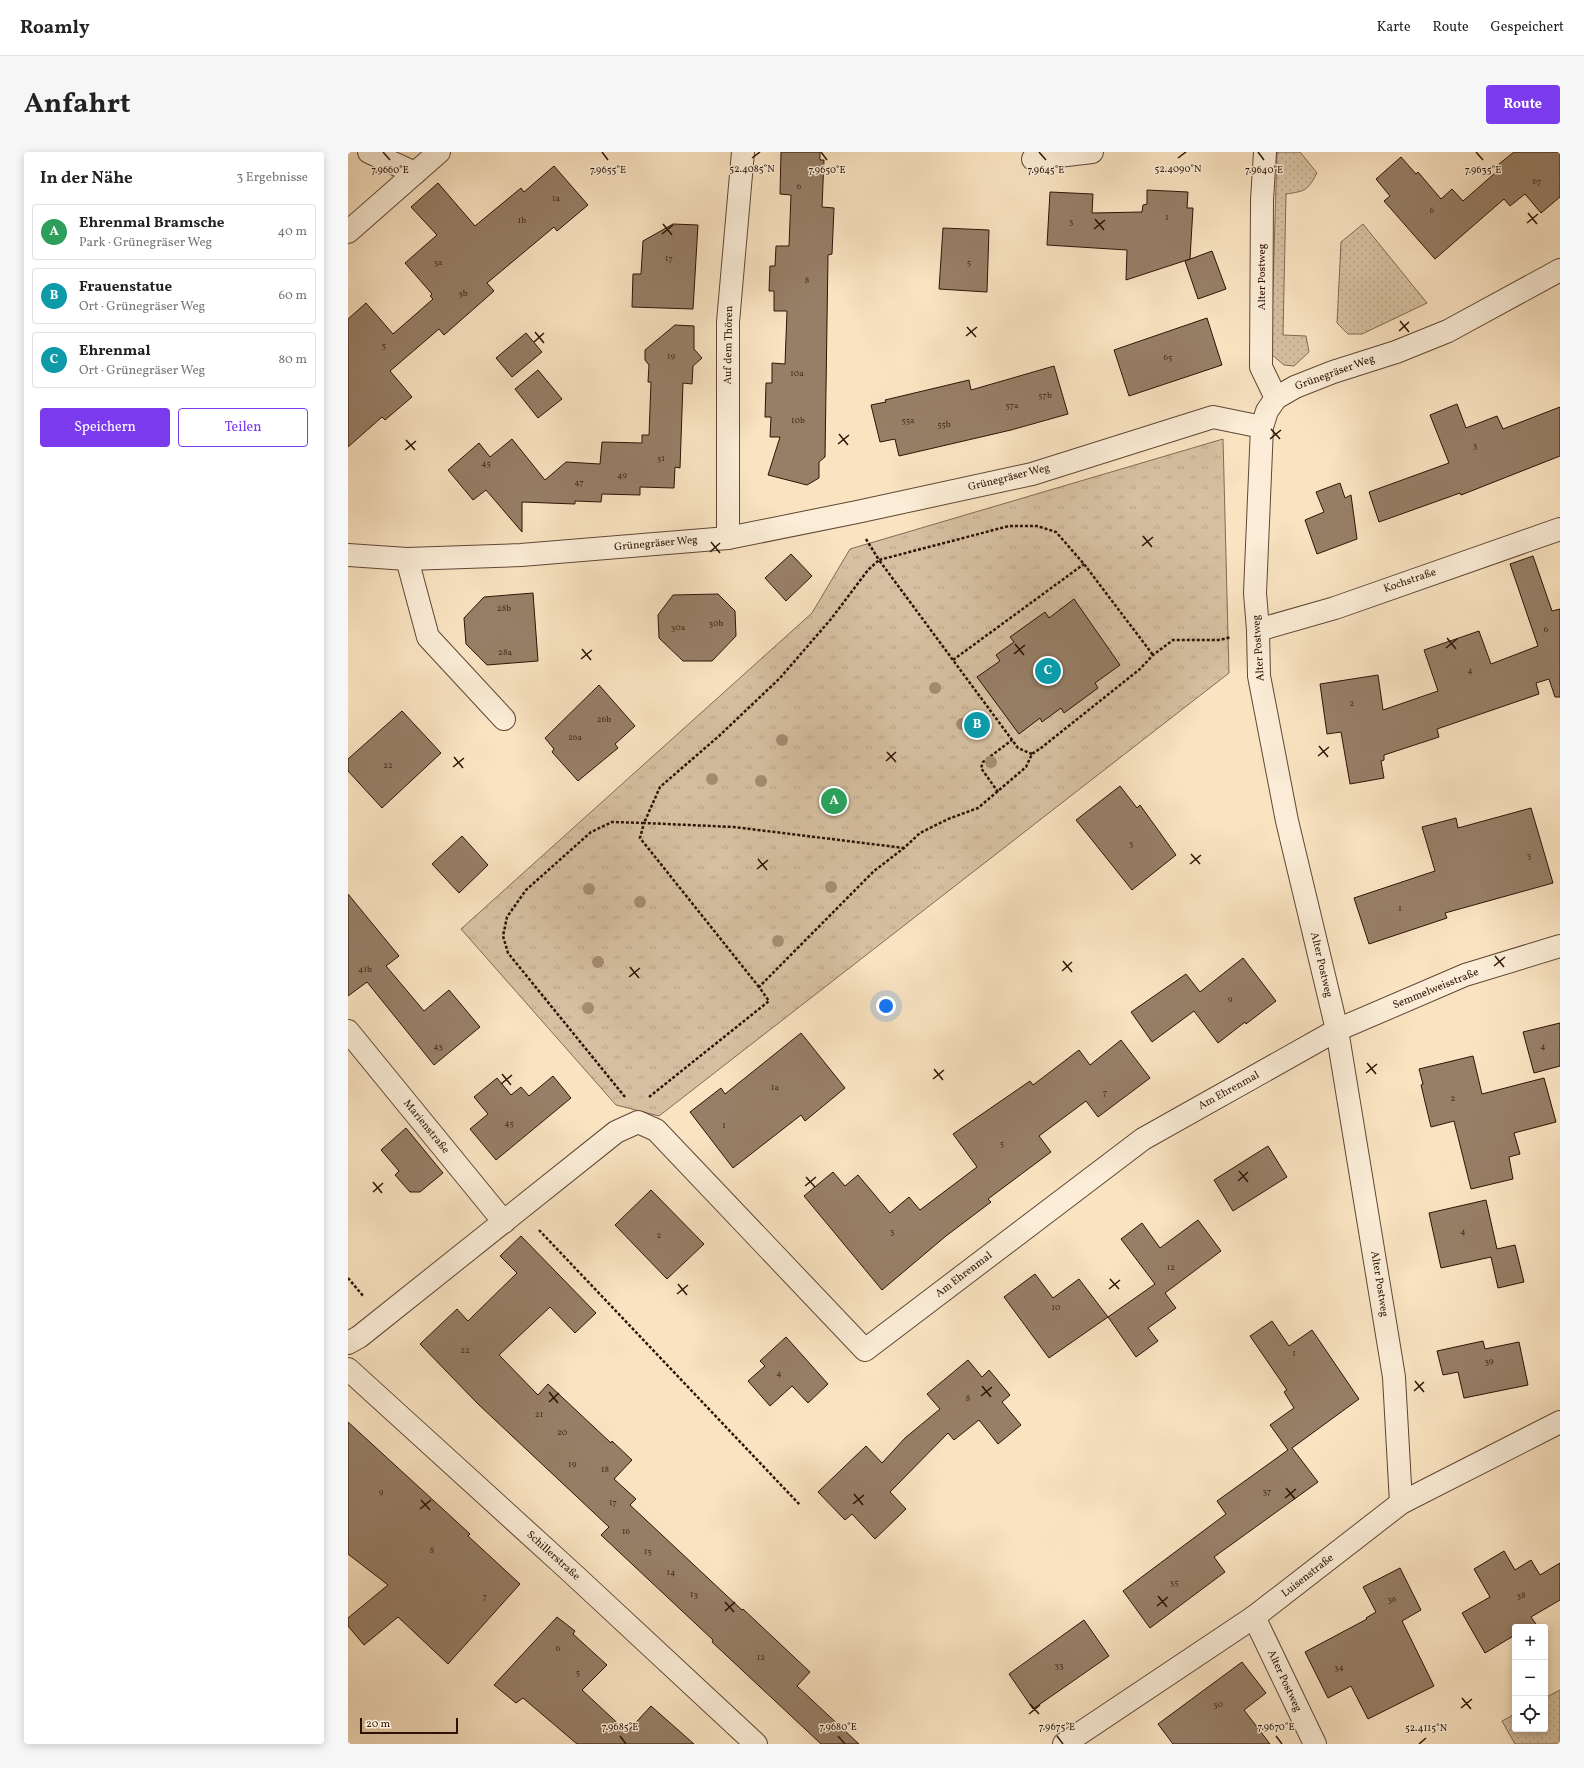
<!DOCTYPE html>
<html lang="de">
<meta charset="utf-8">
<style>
body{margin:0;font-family:Vollkorn,serif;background:#f6f6f6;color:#222}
.controls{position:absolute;right:12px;bottom:12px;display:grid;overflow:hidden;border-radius:4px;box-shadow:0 2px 10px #0003}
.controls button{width:36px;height:36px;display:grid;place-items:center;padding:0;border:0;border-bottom:1px solid #e0e0e0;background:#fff;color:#222;font:20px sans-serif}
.scale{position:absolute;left:12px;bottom:10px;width:98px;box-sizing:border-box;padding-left:4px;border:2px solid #2d1306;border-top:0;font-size:11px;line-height:14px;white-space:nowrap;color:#2d1306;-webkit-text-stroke:3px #fbedd7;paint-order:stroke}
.you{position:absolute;left:538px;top:854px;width:14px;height:14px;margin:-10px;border:3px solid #fff;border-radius:50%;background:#1a73e8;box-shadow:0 0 0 6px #1a73e833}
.badge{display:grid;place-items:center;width:26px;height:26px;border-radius:50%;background:#7c3aed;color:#fff;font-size:13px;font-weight:700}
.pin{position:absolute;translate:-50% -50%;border:2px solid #fff;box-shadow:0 1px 4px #0006}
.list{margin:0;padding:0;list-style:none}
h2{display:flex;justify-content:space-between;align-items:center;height:52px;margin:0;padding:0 16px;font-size:17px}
h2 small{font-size:13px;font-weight:400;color:#767676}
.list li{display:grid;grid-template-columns:26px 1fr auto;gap:12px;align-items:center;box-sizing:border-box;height:56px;margin:0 8px 8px;padding:0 8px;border:1px solid #e0e0e0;border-radius:4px}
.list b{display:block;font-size:15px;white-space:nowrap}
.list p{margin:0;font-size:13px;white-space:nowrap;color:#767676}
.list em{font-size:13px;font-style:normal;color:#767676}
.actions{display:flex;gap:8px;padding:12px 16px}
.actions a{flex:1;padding:9px 0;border:1px solid #7c3aed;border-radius:4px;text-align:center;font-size:14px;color:#7c3aed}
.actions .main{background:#7c3aed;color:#fff}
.icon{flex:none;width:22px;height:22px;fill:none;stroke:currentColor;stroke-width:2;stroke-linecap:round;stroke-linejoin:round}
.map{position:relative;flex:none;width:1212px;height:1592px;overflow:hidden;border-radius:4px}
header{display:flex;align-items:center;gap:24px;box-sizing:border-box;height:56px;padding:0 20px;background:#fff;border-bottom:1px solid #e0e0e0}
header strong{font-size:19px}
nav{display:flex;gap:22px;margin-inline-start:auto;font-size:14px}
.intro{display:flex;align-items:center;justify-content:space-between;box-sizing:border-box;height:96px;padding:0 24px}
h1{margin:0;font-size:28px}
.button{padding:10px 18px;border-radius:4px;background:#7c3aed;color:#fff;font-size:14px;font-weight:700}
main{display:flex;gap:24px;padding:0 24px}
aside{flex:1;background:#fff;border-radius:4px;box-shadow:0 2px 10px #0003}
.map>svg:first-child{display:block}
.grass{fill:url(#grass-dots);stroke:#826a54}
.park{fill:url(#park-tufts);stroke:#826a54}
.building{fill:#977f67;stroke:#2d1306}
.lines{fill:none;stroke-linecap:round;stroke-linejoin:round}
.minor-casing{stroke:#604735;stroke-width:24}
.path{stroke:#2d1306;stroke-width:2.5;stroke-dasharray:3 2;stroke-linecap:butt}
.minor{stroke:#fbedd7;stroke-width:22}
.tree{fill:#a58d73}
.ticks{fill:none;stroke:#2d1306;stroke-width:1.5}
.labels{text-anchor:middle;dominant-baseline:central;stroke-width:3;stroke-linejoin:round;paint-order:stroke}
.number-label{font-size:9px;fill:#482e1e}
.street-label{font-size:11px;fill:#2d1306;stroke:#fbedd7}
.ticks-label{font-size:10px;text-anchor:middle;fill:#2d1306;stroke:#fbedd7;stroke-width:3;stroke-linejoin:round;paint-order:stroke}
</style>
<header>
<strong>Roamly</strong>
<nav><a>Karte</a><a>Route</a><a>Gespeichert</a></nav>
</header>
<div class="intro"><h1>Anfahrt</h1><a class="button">Route</a></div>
<main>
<aside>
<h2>In der Nähe<small>3 Ergebnisse</small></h2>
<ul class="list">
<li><span class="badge" style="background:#2e9e5b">A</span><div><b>Ehrenmal Bramsche</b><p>Park · Grünegräser Weg</p></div><em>40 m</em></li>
<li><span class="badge" style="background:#0f9aa8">B</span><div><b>Frauenstatue</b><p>Ort · Grünegräser Weg</p></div><em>60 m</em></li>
<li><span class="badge" style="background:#0f9aa8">C</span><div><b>Ehrenmal</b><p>Ort · Grünegräser Weg</p></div><em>80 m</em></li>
</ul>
<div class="actions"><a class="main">Speichern</a><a>Teilen</a></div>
</aside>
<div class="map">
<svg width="1212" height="1592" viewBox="0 0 1212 1592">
<defs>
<pattern id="grass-dots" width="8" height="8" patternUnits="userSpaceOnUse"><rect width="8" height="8" fill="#d6c0a1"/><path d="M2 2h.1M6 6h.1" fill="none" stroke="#b8a489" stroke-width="1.8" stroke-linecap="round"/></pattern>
<pattern id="park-tufts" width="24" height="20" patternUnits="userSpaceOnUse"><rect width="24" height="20" fill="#d6c0a1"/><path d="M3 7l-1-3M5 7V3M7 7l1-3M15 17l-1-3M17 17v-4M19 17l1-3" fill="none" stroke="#b8a489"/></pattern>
</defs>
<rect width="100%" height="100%" fill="#f9e3c1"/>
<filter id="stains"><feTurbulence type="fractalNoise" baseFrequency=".005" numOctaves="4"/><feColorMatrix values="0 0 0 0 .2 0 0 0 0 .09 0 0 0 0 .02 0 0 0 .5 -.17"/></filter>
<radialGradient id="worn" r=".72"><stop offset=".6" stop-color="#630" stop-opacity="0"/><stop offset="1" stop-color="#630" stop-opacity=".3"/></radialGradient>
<!-- grass -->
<g class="grass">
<path d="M929,0h23l17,21c-10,18 -11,18 -31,21l-3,141 23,1 3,16 -15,14 -10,-1 -13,-11z"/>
<polygon points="1015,72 1079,151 1014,182 1000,182 989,171 993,90"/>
<polygon points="1212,1538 1212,1592 1167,1592 1154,1569 1167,1562 1167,1577 1197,1577 1197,1546"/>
</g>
<!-- park -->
<polygon class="park" points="875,287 881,521 311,964 268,953 113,777 464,461 502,397"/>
<!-- building -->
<g class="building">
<polygon points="433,0 472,0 472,8 476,8 474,55 486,56 484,102 480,103 477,305 471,310 471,326 459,333 420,323 432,285 422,285 423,265 417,265 418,231 424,231 424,211 437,212 439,159 426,159 426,139 421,139 422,114 427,114 428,94 441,94 443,43 432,42"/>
<polygon points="1166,0 1212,0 1212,45 1193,61 1177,42 1162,54 1156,47 1087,107 1036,49 1042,44 1028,27 1053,5 1068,22 1070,20 1093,47 1104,37 1115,49 1154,15 1151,12"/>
<polygon points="206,14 240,53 209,79 206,75 139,131 146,139 96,183 91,177 42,219 64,245 37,268 34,265 0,295 0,167 18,151 45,182 85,147 82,144 84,142 57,111 89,83 63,55 90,31 127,74 173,36 176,40"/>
<polygon points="799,38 840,40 839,56 845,56 842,107 778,128 779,98 699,93 702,40 745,42 744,61 794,60 795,53 799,52"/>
<polygon points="325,72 350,73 345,157 284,155 285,122 293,122 295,89"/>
<polygon points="595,76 641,78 639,140 591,137"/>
<polygon points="864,99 878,137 850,147 837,109"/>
<polygon points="859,166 874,213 781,244 766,198"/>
<polygon points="327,173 346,174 346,197 354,206 345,214 344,232 335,231 332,316 327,315 326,336 292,335 292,343 254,342 253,350 227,349 227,352 174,350 174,380 138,338 125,348 100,318 131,291 142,305 164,287 197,328 218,310 252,312 254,290 294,291 294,283 301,283 303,230 300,230 301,213 297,208 297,198"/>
<polygon points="178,181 194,200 164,225 148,206"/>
<polygon points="706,214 720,262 663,278 551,304 547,287 532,290 523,253 538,250 537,248 621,228 623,238"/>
<polygon points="190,218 214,247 190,266 167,237"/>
<polygon points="1109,252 1118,276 1149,264 1155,277 1212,255 1212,304 1113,343 1112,341 1031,370 1021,340 1101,311 1082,263"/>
<polygon points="992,331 997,346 1003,343 1009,387 969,402 957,368 976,360 968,340"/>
<polygon points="443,402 464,424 438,449 417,426"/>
<polygon points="1185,404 1204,459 1212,457 1212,545 1207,545 1201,527 1188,531 1191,542 1089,577 1091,585 1036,603 1036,608 1033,609 1036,626 1002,632 993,580 979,582 972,532 1030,523 1035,558 1090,539 1076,498 1131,479 1143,512 1190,494 1162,412"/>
<polygon points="185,441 190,509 139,513 118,492 116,466 136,445"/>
<polygon points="370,442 387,459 388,484 364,509 335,509 311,486 310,463 325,443"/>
<polygon points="726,447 772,513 747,531 750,536 716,561 713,556 694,570 692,566 671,582 629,525 652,509 648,503 666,490 662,485 697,460 701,466"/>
<polygon points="251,533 287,574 267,592 270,596 230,629 204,600 206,597 197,586"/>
<polygon points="54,559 93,601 34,656 0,619 0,607"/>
<polygon points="772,634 789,656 792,653 828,703 784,738 728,668"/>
<polygon points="1183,656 1205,731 1097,761 1099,766 1021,792 1006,746 1087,719 1074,675 1108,666 1110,676"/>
<polygon points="114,684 140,713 111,741 84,712"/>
<polygon points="0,742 51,804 38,814 76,859 101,838 132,875 86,913 19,830 0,844"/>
<polygon points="895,806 928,849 898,872 897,870 870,891 846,859 804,890 783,860 838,822 852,840"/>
<polygon points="1212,871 1212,914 1186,921 1175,880"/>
<polygon points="453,881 497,936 457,969 453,963 385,1016 342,960 373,936 377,942"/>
<polygon points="773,888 802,926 750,965 738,949 691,984 703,1000 640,1047 643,1050 598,1084 534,1138 456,1044 485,1020 497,1034 510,1023 542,1061 561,1045 572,1058 629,1015 605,982 682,929 685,933 731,898 742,913"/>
<polygon points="1125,904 1134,942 1196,926 1208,970 1166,981 1172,1002 1161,1005 1165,1027 1123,1037 1106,969 1083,975 1073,933 1075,932 1071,917"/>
<polygon points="205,924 223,946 148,1008 122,977 140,962 126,945 149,926 163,943 173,935 181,944"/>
<polygon points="58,976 95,1021 72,1040 62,1040 47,1023 51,1019 33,998"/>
<polygon points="920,994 939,1025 885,1059 866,1028"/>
<polygon points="303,1038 356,1092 319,1127 267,1073"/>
<polygon points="1138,1048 1149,1097 1167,1093 1176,1130 1150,1136 1143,1105 1093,1116 1081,1061"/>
<polygon points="850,1068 873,1099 817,1141 828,1156 800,1176 810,1189 788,1205 760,1165 807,1132 773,1087 794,1071 812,1096"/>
<polygon points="173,1084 248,1161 227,1181 202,1155 151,1203 190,1243 200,1232 263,1291 264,1289 284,1308 266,1327 288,1347 282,1353 394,1458 395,1457 462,1520 449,1534 511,1592 473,1592 364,1490 365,1488 253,1383 261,1375 130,1252 72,1192 109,1157 120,1169 169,1121 152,1104"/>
<polygon points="687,1122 705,1146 731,1127 760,1165 701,1206 656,1145"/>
<polygon points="924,1169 941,1194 964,1178 1011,1247 944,1296 970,1330 866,1405 877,1420 802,1476 775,1439 878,1362 869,1349 940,1298 922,1273 946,1256 936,1240 939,1238 902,1184"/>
<polygon points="438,1185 480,1232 460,1251 444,1234 422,1254 400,1229 417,1214 412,1209"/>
<polygon points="1135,1189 1137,1197 1171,1190 1180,1233 1116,1246 1110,1220 1095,1223 1089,1199"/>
<polygon points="620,1208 634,1225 641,1218 662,1243 654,1250 673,1273 650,1292 631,1268 606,1288 600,1281 542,1340 558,1357 527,1387 504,1362 497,1368 470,1340 518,1294 534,1311 557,1286 592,1257 579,1242"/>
<polygon points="0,1270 122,1382 120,1384 172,1432 100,1512 50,1465 16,1493 0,1474 0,1466 40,1433 0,1402"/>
<polygon points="1156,1399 1167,1418 1183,1408 1192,1423 1212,1411 1212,1448 1183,1465 1188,1472 1182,1475 1167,1475 1167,1483 1137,1501 1114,1461 1142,1445 1126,1417"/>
<polygon points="1052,1416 1073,1458 1054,1469 1086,1534 1020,1567 1003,1534 980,1546 957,1500 1019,1467 1018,1466 1028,1460 1015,1435"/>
<polygon points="209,1465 227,1479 225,1482 259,1513 234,1538 279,1580 303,1554 346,1592 229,1592 175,1546 168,1551 146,1533"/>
<polygon points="736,1468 761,1504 685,1557 661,1522"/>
<polygon points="894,1510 918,1541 896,1558 922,1592 825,1592 810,1572"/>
</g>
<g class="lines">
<!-- minor casing -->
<g class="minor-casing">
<g id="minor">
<polyline points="21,0 67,21"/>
<polyline points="917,0 914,48 913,215 928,246"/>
<polyline points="685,7 744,0"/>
<polyline points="0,80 91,0"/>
<polyline points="380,386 380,170 395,0"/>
<polyline points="0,403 59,407 173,403 380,386 509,360 684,322 865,265 914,275"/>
<polyline points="59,407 80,485 156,567"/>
<polyline points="910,478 987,456 1212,377"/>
<polyline points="0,879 156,1070"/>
<polyline points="0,1191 11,1185 268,980 290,970 308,978 517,1198 795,987 989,878 1117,823 1212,794"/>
<polyline points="0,1217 223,1420 408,1592"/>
<polyline points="1053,1351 1046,1225 989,878 939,669 911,524 910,478 907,441 914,275 919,259 928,246 947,235 985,220 1048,200 1100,179 1212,118"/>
<polyline points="906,1465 967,1592"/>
<polyline points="716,1592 906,1465 1053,1351 1212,1270"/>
</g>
</g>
<!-- path -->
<g class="path">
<polyline points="518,387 531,408 661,374 689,374 708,380 736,412 805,503"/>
<polyline points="605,508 736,412"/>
<polyline points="650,640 633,616 635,610 664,588"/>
<polyline points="411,835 292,686 296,671 386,675 556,696"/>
<polyline points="277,945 160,801 155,784 159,765 178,738 243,680 264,670 296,671 312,635 371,584 432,526 483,467 520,418 531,408 670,596 684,602"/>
<polyline points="301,945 421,849 411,835 526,719 556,696 572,681 600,667 630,656 678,615 684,602 693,596 792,517 805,503 825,488 872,488 883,485"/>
<polyline points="191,1078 452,1353"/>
<polyline points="0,1126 16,1145"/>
</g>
<!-- minor -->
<use href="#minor" class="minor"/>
</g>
<!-- trees -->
<g class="tree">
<circle cx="587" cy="536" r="6"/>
<circle cx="614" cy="572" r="6"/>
<circle cx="434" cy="588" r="6"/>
<circle cx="643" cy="610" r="6"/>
<circle cx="364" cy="627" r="6"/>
<circle cx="413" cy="629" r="6"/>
<circle cx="483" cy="735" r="6"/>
<circle cx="241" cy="737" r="6"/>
<circle cx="292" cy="750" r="6"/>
<circle cx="430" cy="789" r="6"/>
<circle cx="250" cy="810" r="6"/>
<circle cx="240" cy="856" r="6"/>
</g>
<!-- ticks -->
<path class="ticks" d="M35,0l7,8M254,0l6,8M473,0l6,8M691,0l7,8M910,0l6,8M1128,0l7,8M404,6l8,-6M830,6l8,-6M1180,61l9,11M747,67l9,11M1179,71l11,-9M315,72l9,11M746,77l11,-9M314,82l11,-9M1052,169l9,11M619,175l9,10M1051,179l10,-9M187,180l9,11M618,184l11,-9M186,190l10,-9M923,277l9,10M491,282l9,11M922,287l11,-9M58,288l9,10M490,292l11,-9M57,298l11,-9M795,384l9,11M363,390l9,11M794,394l11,-9M362,400l10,-9M1099,486l9,11M667,492l9,11M1098,496l11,-9M234,497l9,11M666,502l11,-9M233,507l11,-9M971,594l9,11M539,600l9,10M970,604l11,-9M106,605l9,11M538,609l10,-9M105,615l11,-9M843,702l9,10M410,707l9,11M842,712l11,-9M409,717l11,-9M1147,804l9,11M715,809l9,11M1146,814l11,-9M282,815l9,11M714,819l10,-9M281,825l11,-9M1019,911l9,11M586,917l9,11M1018,921l11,-9M154,922l9,11M585,927l11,-9M153,932l11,-9M891,1019l9,11M458,1025l9,10M890,1029l10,-9M25,1030l9,11M457,1034l11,-9M25,1040l10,-9M762,1127l9,10M330,1132l9,11M761,1137l11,-9M329,1142l11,-9M1067,1229l9,11M634,1234l9,11M1066,1239l10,-9M201,1240l9,11M633,1244l11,-9M201,1250l10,-9M938,1336l9,11M506,1342l9,11M937,1346l11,-9M73,1348l9,10M505,1352l11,-9M72,1357l11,-9M810,1444l9,11M377,1450l9,10M809,1454l11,-9M377,1459l10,-9M1114,1546l9,11M682,1552l9,10M1113,1556l11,-9M681,1562l11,-9M272,1584l6,8M490,1584l7,8M709,1584l6,8M928,1584l6,8M1071,1592l7,-6"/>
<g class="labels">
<!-- number labels -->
<g class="number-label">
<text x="1189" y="29">67</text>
<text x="451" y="34">6</text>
<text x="208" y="46">1a</text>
<text x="1084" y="58">6</text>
<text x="819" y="65">1</text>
<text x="174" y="68">1b</text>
<text x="723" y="69">3</text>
<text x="321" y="106">17</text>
<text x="90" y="110">3a</text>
<text x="621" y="110">5</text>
<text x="459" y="128">8</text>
<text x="115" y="141">3b</text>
<text x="36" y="193">5</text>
<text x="323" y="204">19</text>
<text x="820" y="205">65</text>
<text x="449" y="221">10a</text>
<text x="697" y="243">57b</text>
<text x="664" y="253">57a</text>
<text x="450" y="268">10b</text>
<text x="560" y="268">55a</text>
<text x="596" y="272">55b</text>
<text x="1127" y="293">3</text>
<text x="313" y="306">51</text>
<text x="138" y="311">45</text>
<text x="274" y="323">49</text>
<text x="231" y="330">47</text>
<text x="156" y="456">28b</text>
<text x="368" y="471">30b</text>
<text x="330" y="475">30a</text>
<text x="1198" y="477">6</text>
<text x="157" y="500">28a</text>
<text x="1122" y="518">4</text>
<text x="1004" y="551">2</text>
<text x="256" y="567">26b</text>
<text x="227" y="585">26a</text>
<text x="40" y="613">22</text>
<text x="783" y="691">3</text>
<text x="1181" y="703">3</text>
<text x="1052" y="756">1</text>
<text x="17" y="817">41b</text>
<text x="882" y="847">9</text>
<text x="90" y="894">43</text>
<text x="1195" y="894">4</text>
<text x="427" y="935">1a</text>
<text x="757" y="940">7</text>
<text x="1105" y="946">2</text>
<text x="161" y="971">45</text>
<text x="376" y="973">1</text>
<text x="654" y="991">5</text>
<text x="544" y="1079">3</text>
<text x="1115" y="1079">4</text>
<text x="311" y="1083">2</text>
<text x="823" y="1115">12</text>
<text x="708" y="1155">10</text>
<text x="117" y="1198">22</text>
<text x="946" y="1201">1</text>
<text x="1141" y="1209">39</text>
<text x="431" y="1221">4</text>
<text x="620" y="1246">8</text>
<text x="191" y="1262">21</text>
<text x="214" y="1280">20</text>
<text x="224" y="1312">19</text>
<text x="257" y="1317">18</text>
<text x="919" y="1339">37</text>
<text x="33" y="1340">9</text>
<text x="265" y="1350">17</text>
<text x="278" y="1379">16</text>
<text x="84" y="1398">8</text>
<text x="300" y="1399">15</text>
<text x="323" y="1420">14</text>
<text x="826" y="1430">35</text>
<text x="346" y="1442">13</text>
<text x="1173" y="1443">38</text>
<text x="137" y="1444">7</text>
<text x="1044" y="1447">36</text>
<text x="210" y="1496">6</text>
<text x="413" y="1505">12</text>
<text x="711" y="1513">33</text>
<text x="991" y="1515">34</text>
<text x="230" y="1520">5</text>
<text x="870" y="1552">30</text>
</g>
<!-- street labels -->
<g class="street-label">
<text transform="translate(914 125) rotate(-90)">Alter Postweg</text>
<text transform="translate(381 193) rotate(-89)">Auf dem Thören</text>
<text transform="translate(987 221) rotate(-20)">Grünegräser Weg</text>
<text transform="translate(661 326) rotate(-14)">Grünegräser Weg</text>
<text transform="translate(308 392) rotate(-5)">Grünegräser Weg</text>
<text transform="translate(1062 429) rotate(-19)">Kochstraße</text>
<text transform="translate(911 496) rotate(-94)">Alter Postweg</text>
<text transform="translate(973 813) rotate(77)">Alter Postweg</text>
<text transform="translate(1088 837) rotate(-22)">Semmelweisstraße</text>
<text transform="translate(881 939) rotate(-29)">Am Ehrenmal</text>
<text transform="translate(78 975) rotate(51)">Marienstraße</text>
<text transform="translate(616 1123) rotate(-37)">Am Ehrenmal</text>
<text transform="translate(1031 1132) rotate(81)">Alter Postweg</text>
<text transform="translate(205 1404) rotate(42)">Schillerstraße</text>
<text transform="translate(960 1424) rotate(-38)">Luisenstraße</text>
<text transform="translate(936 1529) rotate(65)">Alter Postweg</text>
</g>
</g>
<g class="ticks-label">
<text x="404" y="20">52.4085°N</text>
<text x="830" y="20">52.4090°N</text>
<text x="42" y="21">7.9660°E</text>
<text x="260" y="21">7.9655°E</text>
<text x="479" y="21">7.9650°E</text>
<text x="698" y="21">7.9645°E</text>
<text x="916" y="21">7.9640°E</text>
<text x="1135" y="21">7.9635°E</text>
<text x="272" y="1578">7.9685°E</text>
<text x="490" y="1578">7.9680°E</text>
<text x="709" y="1578">7.9675°E</text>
<text x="928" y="1578">7.9670°E</text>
<text x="1078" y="1579">52.4115°N</text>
</g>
<rect width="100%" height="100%" filter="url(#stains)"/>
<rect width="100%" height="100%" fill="url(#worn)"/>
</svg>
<div class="controls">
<button>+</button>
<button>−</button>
<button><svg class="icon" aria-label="locate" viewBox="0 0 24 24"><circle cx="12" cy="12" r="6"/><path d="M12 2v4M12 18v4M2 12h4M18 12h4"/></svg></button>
</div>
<div class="scale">20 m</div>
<div class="you"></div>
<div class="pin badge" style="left:486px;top:649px;background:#2e9e5b">A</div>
<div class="pin badge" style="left:629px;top:573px;background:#0f9aa8">B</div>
<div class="pin badge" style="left:700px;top:519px;background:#0f9aa8">C</div>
</div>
</main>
